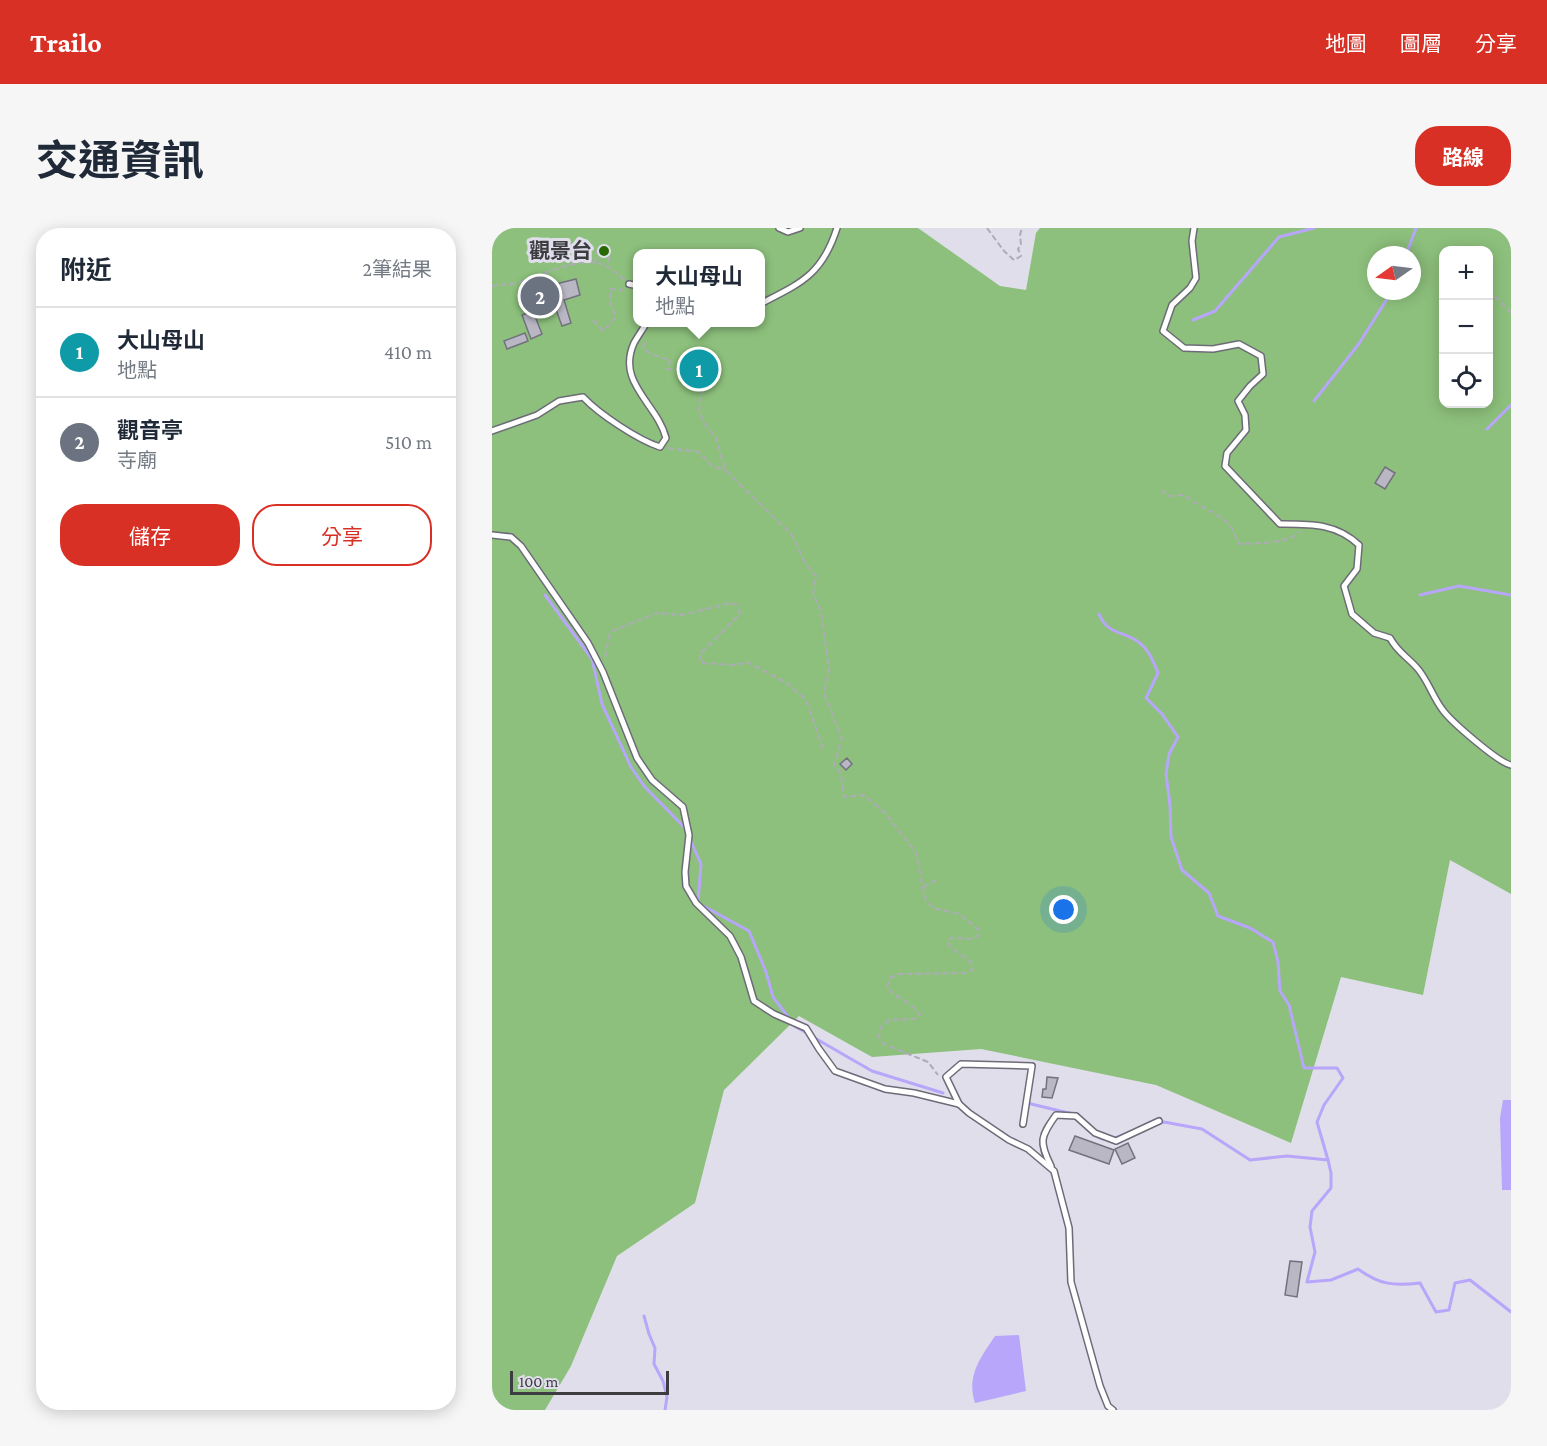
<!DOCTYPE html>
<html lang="zh-TW">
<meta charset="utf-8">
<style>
body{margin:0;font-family:"Crimson Pro","Noto Sans TC",serif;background:#f6f6f7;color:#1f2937}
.controls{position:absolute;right:18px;top:18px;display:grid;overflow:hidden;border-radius:12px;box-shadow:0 3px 15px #0003}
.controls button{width:54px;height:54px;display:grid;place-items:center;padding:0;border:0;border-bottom:2px solid #e0e1e3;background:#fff;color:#1f2937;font:30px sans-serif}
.compass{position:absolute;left:875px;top:18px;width:54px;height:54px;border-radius:50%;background:#fff;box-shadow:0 3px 15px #0003;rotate:256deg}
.scale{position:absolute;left:18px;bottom:15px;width:159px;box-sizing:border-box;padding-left:6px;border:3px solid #3d3c41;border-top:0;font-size:16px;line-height:21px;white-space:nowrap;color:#3d3c41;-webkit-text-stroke:4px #e0deeb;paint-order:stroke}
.you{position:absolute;left:572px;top:682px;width:21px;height:21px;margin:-15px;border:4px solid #fff;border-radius:50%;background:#1a73e8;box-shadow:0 0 0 9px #1a73e833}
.badge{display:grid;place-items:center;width:39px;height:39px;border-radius:50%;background:#d93025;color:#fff;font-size:20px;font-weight:700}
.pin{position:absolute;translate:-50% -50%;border:3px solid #fff;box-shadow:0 2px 6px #0006}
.popup{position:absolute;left:141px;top:21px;width:132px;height:78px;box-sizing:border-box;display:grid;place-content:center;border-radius:12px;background:#fff;filter:drop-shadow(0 2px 4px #0005);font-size:20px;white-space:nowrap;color:#747a83}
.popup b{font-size:22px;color:#1f2937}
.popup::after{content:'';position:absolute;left:50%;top:100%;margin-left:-12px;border:12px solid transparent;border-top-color:#fff}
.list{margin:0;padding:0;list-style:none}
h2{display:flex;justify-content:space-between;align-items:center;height:78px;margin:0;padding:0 24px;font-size:26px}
h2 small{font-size:20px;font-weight:400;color:#747a83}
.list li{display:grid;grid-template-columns:39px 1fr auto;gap:18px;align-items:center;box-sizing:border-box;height:90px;padding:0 24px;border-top:2px solid #e0e1e3}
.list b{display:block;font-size:22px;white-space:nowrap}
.list p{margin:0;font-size:20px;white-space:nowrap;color:#747a83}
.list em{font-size:20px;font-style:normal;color:#747a83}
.actions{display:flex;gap:12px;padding:18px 24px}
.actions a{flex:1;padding:14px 0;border:2px solid #d93025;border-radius:24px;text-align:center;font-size:21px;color:#d93025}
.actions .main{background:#d93025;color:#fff}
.icon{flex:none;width:33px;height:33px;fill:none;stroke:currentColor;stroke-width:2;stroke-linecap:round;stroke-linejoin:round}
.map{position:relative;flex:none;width:1019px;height:1182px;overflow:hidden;border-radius:24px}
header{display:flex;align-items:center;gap:36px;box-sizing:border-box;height:84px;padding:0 30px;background:#d93025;color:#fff}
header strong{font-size:28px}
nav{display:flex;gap:33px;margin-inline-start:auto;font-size:21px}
.intro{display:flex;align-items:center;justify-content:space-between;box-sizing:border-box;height:144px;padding:0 36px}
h1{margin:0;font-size:42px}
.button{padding:15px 27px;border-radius:24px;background:#d93025;color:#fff;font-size:21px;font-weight:700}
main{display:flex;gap:36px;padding:0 36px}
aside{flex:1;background:#fff;border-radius:24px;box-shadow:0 3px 15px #0003}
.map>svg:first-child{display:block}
.green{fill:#8dc07c;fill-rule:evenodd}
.water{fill:#b7a6f9}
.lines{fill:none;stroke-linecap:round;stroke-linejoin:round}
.stream{stroke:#b7a6f9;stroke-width:3}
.building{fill:#b9b7c4;stroke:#73717d;stroke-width:1.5}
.service-casing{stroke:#6d6b77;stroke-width:8}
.path{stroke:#adabb6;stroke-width:2;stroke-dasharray:6 3;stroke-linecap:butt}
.service{stroke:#fff;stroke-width:5}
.poi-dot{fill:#266900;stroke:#e0deeb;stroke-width:2}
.labels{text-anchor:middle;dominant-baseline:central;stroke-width:6;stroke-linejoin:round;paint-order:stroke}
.poi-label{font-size:21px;font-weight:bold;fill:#3d3c41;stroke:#e0deeb;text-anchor:end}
</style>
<header>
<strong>Trailo</strong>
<nav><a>地圖</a><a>圖層</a><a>分享</a></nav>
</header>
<div class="intro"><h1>交通資訊</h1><a class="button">路線</a></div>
<main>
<aside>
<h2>附近<small>2筆結果</small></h2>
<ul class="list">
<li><span class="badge" style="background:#0f9aa8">1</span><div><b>大山母山</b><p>地點</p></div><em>410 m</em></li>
<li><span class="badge" style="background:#6b7280">2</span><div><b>觀音亭</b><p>寺廟</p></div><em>510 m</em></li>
</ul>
<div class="actions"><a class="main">儲存</a><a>分享</a></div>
</aside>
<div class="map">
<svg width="1019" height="1182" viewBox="0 0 1019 1182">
<rect width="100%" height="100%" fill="#e0deeb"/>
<!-- green -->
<path class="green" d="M0,0h426l82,58 26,4 10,-57 4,-5h471v666l-61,-34 -27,135 -82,-18 -50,166 -135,-58 -175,-36 -109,8 -73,-41 -75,74 -29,113 -78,53 -46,110 -26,44h-53zM951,22h45v154h-45zM146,26h122v68h-122zM884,27h36v36h-36z"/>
<!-- water -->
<g class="water">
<polygon points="1011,872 1019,872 1019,962 1010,962 1008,890"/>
<path d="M527,1107l7,56 -51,12c-9,-27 6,-46 20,-67z"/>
</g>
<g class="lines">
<!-- stream -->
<g class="stream">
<polyline points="914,27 924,0"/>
<polyline points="701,92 723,83 787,9 822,0"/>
<polyline points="822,173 866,117 900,63"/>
<polyline points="995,201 1019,177"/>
<polyline points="53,367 100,431 110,476 139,539 152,558 193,600"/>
<polyline points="928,367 967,358 1019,367"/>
<path d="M607,386c8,20 23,17 38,27 12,8 16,20 21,32l-12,25 16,16 16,23 -9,17 -3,20 4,31 1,32 11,33 27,23 9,23 32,12 23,14 5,20 2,29 9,14 15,63h33l6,10 -19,27 -7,17 11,38"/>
<polyline points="197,609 209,636 206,675 257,703 274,744 281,769 304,799 315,805"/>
<polyline points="321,809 380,843 451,865"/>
<polyline points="535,875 585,887"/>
<path d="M665,896l7,-2 38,7 48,31 37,-4 41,4 3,13v15l-19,23 -2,16 5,25 -8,30 24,-2 27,-11c22,16 36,17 62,14l16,29 13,-2 6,-27 15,-3 41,32"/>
<path d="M602,905c8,10 18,6 29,2"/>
<polyline points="152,1088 157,1106 163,1120 162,1136 171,1153 175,1169 173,1182"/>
</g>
</g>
<!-- building -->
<g class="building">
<polygon points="84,51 88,67 72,72 79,95 70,98 59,68 32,78 28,70 68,55"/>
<polygon points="41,83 50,106 39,111 30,87"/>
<polygon points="33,105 36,113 15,121 12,113"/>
<polygon points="893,239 903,245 893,261 883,255"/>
<polygon points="355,530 360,536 354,542 348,536"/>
<polygon points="555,849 566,850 560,870 550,869 551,861 554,861"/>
<polygon points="583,908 622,922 617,936 577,922"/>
<polygon points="636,915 643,930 630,936 623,921"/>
<polygon points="798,1033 810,1034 805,1069 793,1067"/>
</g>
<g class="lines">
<!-- service casing -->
<g class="service-casing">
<g id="service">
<polyline points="287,0 296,4 308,0"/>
<path d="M702,0l-2,13 4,37 -6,10 -18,17 -9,26 21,17 29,1 26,-5 22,12 2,18 -13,12 -12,15 7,14 1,15 -19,23 -2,13 55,58c30,0 56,-1 79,21l-2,24 -13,17 8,28 22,19 16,5c8,15 18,19 28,31 10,12 15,28 24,40 8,12 57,54 69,56"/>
<polyline points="137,56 146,58"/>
<path d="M268,76c41,-21 62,-29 77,-76"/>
<polyline points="184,94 190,94"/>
<path d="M0,203l45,-16 22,-14 24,-4c16,17 55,43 77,50l6,-9c-9,-35 -50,-55 -32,-95 4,-7 9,-14 13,-21"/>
<polyline points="0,307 19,309 29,318 96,415 111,444 145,530 160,552 191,579 197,607 193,644 194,658 204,675 238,708 249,729 262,773 282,786 314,800 327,821 343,843 393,861 422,865 467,876 477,885 517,912 536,921 562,943 577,1000 579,1054 608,1158 616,1178 621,1182"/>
<polyline points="467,876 454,849 469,836 540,838 531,896"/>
<path d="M559,938c-12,-24 -11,-29 5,-51l20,1 19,17 21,8 43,-20"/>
</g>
</g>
<!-- path -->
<g class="path">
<polyline points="495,0 512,23 522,32 529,28 526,21 529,17 528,7 530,0"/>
<polyline points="103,35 105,23 118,27 115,37"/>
<path d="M0,58c9,-2 19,-1 28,-4 23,-7 62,-28 86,-16 6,3 13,10 19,14"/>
<polyline points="1003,68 1019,85"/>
<polyline points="101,92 111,103 124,89 119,76 118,61 131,62"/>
<path d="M153,114l-2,5 7,7 20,6 -3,9 17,2 17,9 -2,33 9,16 8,8 9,33 67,65 13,28 11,13 -3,18 8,17 8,59 -5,23 18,46 -8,26 7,8 3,24 20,-2 21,18 31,39 9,46 8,10 26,6 19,15 1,6 -6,4 -22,-1 -3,3 1,5 22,16 1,8 -7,3 -67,1 -8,4 -3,9c9,12 25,15 33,28l-6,4 -25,1 -9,8 -1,9 5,7 44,18 10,13"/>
<polyline points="176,220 207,224 220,238 233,242"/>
<path d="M669,262l8,6 15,-1c13,12 34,16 46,31 4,5 6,12 9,18 15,-1 52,0 61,-13"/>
<polyline points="113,429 118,404 165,385 190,387 238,375 245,377 248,386 208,426 209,435 244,437 255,434 295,455 314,472 331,521"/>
<polyline points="431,659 445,652"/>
</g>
<!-- service -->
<use href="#service" class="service"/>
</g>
<!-- markers -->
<circle class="poi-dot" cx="112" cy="23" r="6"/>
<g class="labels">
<!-- poi labels -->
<g class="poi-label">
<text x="100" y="23">觀景台</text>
</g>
</g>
</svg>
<div class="controls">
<button>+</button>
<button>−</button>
<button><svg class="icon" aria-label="locate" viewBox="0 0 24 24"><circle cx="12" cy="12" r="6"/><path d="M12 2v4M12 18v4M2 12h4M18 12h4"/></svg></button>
</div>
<svg class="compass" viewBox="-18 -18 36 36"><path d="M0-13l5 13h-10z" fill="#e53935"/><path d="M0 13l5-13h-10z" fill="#747a83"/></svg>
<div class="scale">100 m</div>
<div class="you"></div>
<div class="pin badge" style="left:207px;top:141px;background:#0f9aa8">1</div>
<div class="popup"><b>大山母山</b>地點</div>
<div class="pin badge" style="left:48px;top:68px;background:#6b7280">2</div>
</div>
</main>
